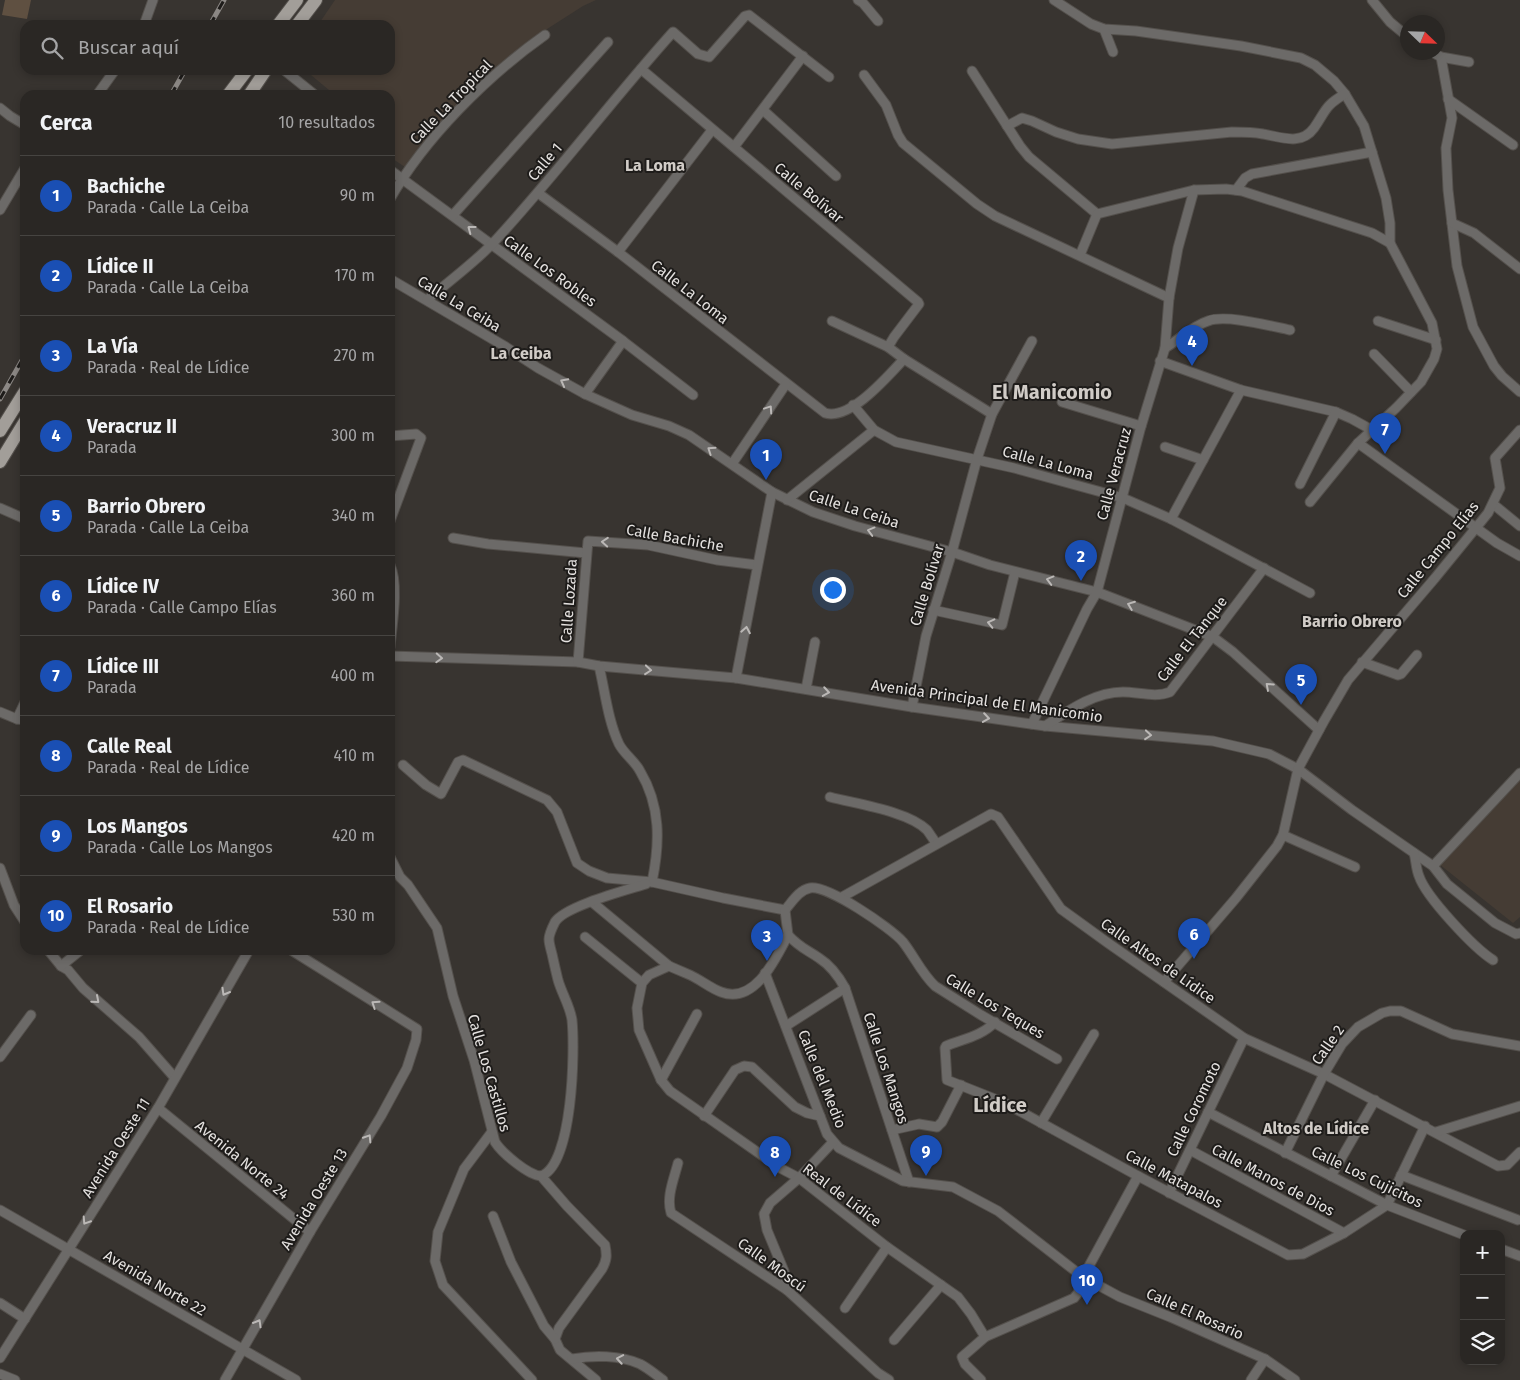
<!DOCTYPE html>
<html lang="es">
<meta charset="utf-8">
<style>
body{margin:0;font-family:"Fira Sans",sans-serif;background:#322f2c;color:#f1f3f6}
.controls{position:absolute;right:15px;bottom:15px;display:grid;overflow:hidden;border-radius:10px;box-shadow:0 2px 8px #0003}
.controls button{width:45px;height:45px;display:grid;place-items:center;padding:0;border:0;border-bottom:1px solid #464441;background:#2a2724;color:#f1f3f6;font:25px sans-serif}
.compass{position:absolute;left:1400px;top:15px;width:45px;height:45px;border-radius:50%;background:#2a2724;box-shadow:0 2px 8px #0003;rotate:113deg}
.you{position:absolute;left:832px;top:589px;width:18px;height:18px;margin:-12px;border:4px solid #fff;border-radius:50%;background:#1a73e8;box-shadow:0 0 0 8px #1a73e833}
.badge{display:grid;place-items:center;width:32px;height:32px;border-radius:50%;background:#c7a6ef;color:#fff;font-size:16px;font-weight:700}
.pin{position:absolute;translate:-50% -41px;filter:drop-shadow(0 1px 2px #0008)}
.pin::after{content:'';position:absolute;top:26px;width:18px;height:15px;background:inherit;clip-path:polygon(0 0,100% 0,50% 100%)}
.list{margin:0;padding:0;list-style:none}
h2{display:flex;justify-content:space-between;align-items:center;height:65px;margin:0;padding:0 20px;font-size:21px}
h2 small{font-size:16px;font-weight:400;color:#a5a5a6}
.list li{display:grid;grid-template-columns:32px 1fr auto;gap:15px;align-items:center;box-sizing:border-box;height:80px;padding:0 20px;border-top:1px solid #464441}
.list b{display:block;font-size:19px;white-space:nowrap}
.list p{margin:0;font-size:16px;white-space:nowrap;color:#a5a5a6}
.list em{font-size:16px;font-style:normal;color:#a5a5a6}
.icon{flex:none;width:28px;height:28px;fill:none;stroke:currentColor;stroke-width:2;stroke-linecap:round;stroke-linejoin:round}
.map{position:relative;flex:none;width:1520px;height:1380px;overflow:hidden}
.search{position:absolute;background:#2a2724;box-shadow:0 2px 8px #0003;left:20px;top:20px;width:375px;height:55px;display:flex;align-items:center;gap:12px;box-sizing:border-box;padding:0 18px;border-radius:15px;color:#a5a5a6;font-size:19px}
.panel{position:absolute;background:#2a2724;box-shadow:0 2px 8px #0003;left:20px;top:90px;width:375px;height:865px;border-radius:15px}
.map>svg:first-child{display:block}
.built{fill:#453c34}
.green{fill:#5f5041}
.lines{fill:none;stroke-linecap:round;stroke-linejoin:round}
.minor-casing{stroke:#54504c;stroke-width:11}
.primary-casing{stroke:#54504c;stroke-width:14}
.minor{stroke:#6c6a68;stroke-width:9}
.primary{stroke:#a29e99;stroke-width:12}
.rail-casing{stroke:#8c8885;stroke-width:5}
.rail{stroke:#1e1c1a;stroke-width:3;stroke-dasharray:9;stroke-linecap:butt}
.oneway{stroke:#bbb8b6}
.labels{text-anchor:middle;dominant-baseline:central;stroke-width:4;stroke-linejoin:round;paint-order:stroke}
.street-label{font-size:15px;fill:#e5e2e0;stroke:#1e1c1a}
.neighbourhood-label{font-size:16px;font-weight:bold;fill:#d1ccc7;stroke:#1e1c1a}
.district-label{font-size:20px;font-weight:bold;fill:#d1ccc7;stroke:#1e1c1a}
</style>
<div class="map">
<svg width="1520" height="1380" viewBox="0 0 1520 1380">
<rect width="100%" height="100%" fill="#383430"/>
<!-- built -->
<g class="built">
<polygon points="335,0 596,0 583,6 533,38 511,54 471,93 405,167 390,157 390,95 335,95 305,70 390,70 390,25 318,25"/>
<polygon points="1520,777 1520,917 1513,923 1439,864"/>
</g>
<!-- green -->
<polygon class="green" points="5,0 31,0 27,19 2,15"/>
<g class="lines">
<!-- minor casing -->
<g class="minor-casing">
<g id="minor">
<polyline points="858,0 863,3 878,21"/>
<polyline points="1054,0 1091,24 1104,29 1136,31 1241,46 1301,58 1315,65 1334,81 1345,94 1364,126 1386,198 1390,223 1390,243 1432,323 1437,349 1434,359 1421,382 1396,408 1358,443 1310,502"/>
<polyline points="1372,0 1390,22 1408,37"/>
<polyline points="144,25 153,0"/>
<polyline points="1104,29 1113,52"/>
<polyline points="1432,52 1441,57 1469,62"/>
<polyline points="1441,57 1452,118 1446,148 1448,190 1457,266 1473,327 1494,366 1502,376 1520,392"/>
<polyline points="641,69 918,302 919,304 894,337 888,347"/>
<polyline points="284,70 315,95"/>
<polyline points="972,71 1020,146 1029,157 1097,214"/>
<polyline points="864,75 886,105 898,135 903,143 977,204 995,216 1169,298"/>
<polyline points="97,95 115,70"/>
<polyline points="1448,99 1513,145"/>
<polyline points="0,108 10,116 25,125"/>
<polyline points="763,110 836,176"/>
<path d="M1007,126l15,-8 10,3 24,11 22,7 34,5 120,-12c10,0 21,0 31,2 18,3 38,12 51,-6 12,-17 10,-22 31,-34"/>
<polyline points="734,147 803,56"/>
<polyline points="390,170 623,341 693,395"/>
<polyline points="1236,190 1245,178 1252,174 1372,152"/>
<path d="M538,193l80,59 207,161c25,8 63,-37 79,-54"/>
<path d="M390,199c35,-61 97,-123 155,-164"/>
<polyline points="0,210 25,168"/>
<polyline points="453,215 608,42"/>
<polyline points="1452,223 1474,233 1520,269"/>
<polyline points="618,252 712,130"/>
<polyline points="1080,255 1097,214 1194,190 1226,189 1242,191 1372,233 1390,243"/>
<polyline points="390,279 506,347 538,368 585,394 632,415 669,426 689,435 772,492 813,512 855,526 952,552 990,565 1097,592 1213,637 1233,652 1319,730"/>
<path d="M427,300c22,-19 46,-36 66,-57 63,-68 118,-142 180,-211l25,22 11,3 36,-41 4,-1 80,62"/>
<polyline points="832,321 888,347 904,359 992,414"/>
<polyline points="1378,321 1436,340"/>
<path d="M1165,348c14,-8 27,-22 43,-27 18,-7 62,5 82,9"/>
<polyline points="1374,354 1411,392"/>
<polyline points="1160,361 1241,390 1336,412 1352,419 1372,430"/>
<polyline points="585,394 623,341"/>
<polyline points="1062,402 1141,426"/>
<polyline points="853,405 874,430 896,442 1014,468 1123,498 1171,519 1310,593"/>
<polyline points="390,436 416,434 421,438 390,521"/>
<polyline points="1358,443 1497,543 1520,556"/>
<polyline points="1165,447 1203,460"/>
<polyline points="732,464 786,384"/>
<polyline points="1300,484 1336,412"/>
<polyline points="787,500 874,430"/>
<polyline points="1493,504 1520,526"/>
<polyline points="0,508 25,519"/>
<polyline points="1171,519 1241,390"/>
<polyline points="453,538 488,544 586,553"/>
<path d="M390,565c9,19 2,60 0,82"/>
<polyline points="933,610 1002,625 1015,572"/>
<polyline points="390,656 578,662 599,666 736,678 912,707 1045,726 1213,741 1269,754 1298,769 1352,810 1433,866 1447,884 1495,923 1516,934 1520,933"/>
<polyline points="578,662 588,541 648,545 717,560 757,565"/>
<polyline points="1362,662 1398,675 1401,674 1417,655"/>
<path d="M599,666c6,25 9,55 20,78 5,10 16,17 21,27 21,35 20,72 12,111"/>
<polyline points="736,678 772,492"/>
<polyline points="806,689 815,642"/>
<polyline points="912,707 926,636 952,552 977,459 992,414 1032,341"/>
<polyline points="0,712 17,719 25,720"/>
<polyline points="17,719 25,702"/>
<polyline points="1032,724 1087,609 1097,592 1140,430 1165,348 1169,298 1178,248 1194,190"/>
<path d="M1045,726c23,-15 49,-34 78,-34 15,0 33,6 47,0l94,-124"/>
<polyline points="403,765 426,785 441,794 458,762 463,760 547,800 557,812 577,863 589,871 607,878 652,882 723,898 785,910"/>
<path d="M830,797c26,7 78,14 97,33 3,4 6,9 9,13"/>
<polyline points="1283,835 1355,867"/>
<path d="M1414,853c2,7 2,16 5,23 7,21 55,72 74,84"/>
<path d="M390,857l10,20 8,8 29,43 16,68 21,64 21,82c7,11 33,33 46,34l26,30 38,39c2,10 2,15 -3,24l-43,59 -4,11 5,11 36,30"/>
<polyline points="1433,866 1520,773"/>
<polyline points="0,868 14,905 25,922"/>
<polyline points="842,897 991,814 998,817 1061,909 1108,943 1244,1038 1324,1074 1498,1166 1507,1165 1520,1152"/>
<polyline points="592,902 669,966"/>
<path d="M785,910c7,-8 14,-20 25,-22 18,-3 81,40 93,54 11,14 19,32 32,44l46,29 76,44"/>
<polyline points="785,910 788,935"/>
<path d="M788,935c-12,23 -33,70 -67,57 -11,-4 -20,-12 -31,-17 -7,-3 -14,-6 -21,-9l-20,9 -7,8 -5,25 2,22 22,50 9,11 110,77 19,10 88,69 71,50 13,17 14,23 89,-39 4,-5 5,-16 55,-101"/>
<path d="M788,935c12,13 18,14 31,23 11,7 20,19 26,30l64,194"/>
<polyline points="585,937 642,983"/>
<polyline points="48,950 61,966 68,970 83,988 139,1037 175,1078"/>
<polyline points="61,966 81,950"/>
<polyline points="765,973 827,1134 839,1148 903,1181 953,1187 998,1211 1083,1277 1120,1297 1170,1317 1265,1359 1295,1380"/>
<polyline points="1164,982 1236,898 1277,846 1283,835 1298,769 1324,721 1348,680 1435,578 1488,513 1500,488 1495,458 1520,430"/>
<path d="M995,1022c-13,14 -32,17 -49,24l-1,2 2,32 58,23 133,73 150,79 15,-1 41,-21 43,-28 38,-79"/>
<polyline points="786,1026 845,988"/>
<polyline points="0,1057 31,1015"/>
<polyline points="661,1080 697,1014"/>
<polyline points="158,1108 310,1232"/>
<polyline points="1208,1112 1387,1205 1464,1235"/>
<polyline points="704,1116 735,1070 744,1066 752,1067 795,1107 807,1113 820,1116"/>
<polyline points="1041,1123 1094,1034"/>
<polyline points="892,1130 919,1124 937,1127 942,1122 961,1085"/>
<polyline points="1436,1132 1520,1106"/>
<polyline points="491,1133 464,1169 438,1232 435,1261 443,1285 532,1380"/>
<polyline points="1190,1150 1344,1233"/>
<polyline points="1285,1153 1324,1074 1342,1044 1358,1027 1382,1013 1390,1011 1401,1011 1452,1034 1520,1046"/>
<path d="M678,1163c-4,16 -12,34 -7,50l116,77 91,83 11,7"/>
<polyline points="1401,1175 1518,1220"/>
<path d="M541,1176c32,-11 34,-126 31,-156 -2,-14 -10,-26 -14,-40 -2,-8 -4,-17 -6,-26 -1,-4 -3,-10 -3,-15 0,-4 4,-13 6,-17 10,-16 72,-32 91,-38"/>
<polyline points="1331,1176 1375,1100"/>
<polyline points="1169,1193 1244,1038"/>
<polyline points="0,1210 296,1380"/>
<polyline points="493,1216 511,1262 544,1326 555,1339"/>
<polyline points="1501,1249 1520,1256"/>
<polyline points="787,1290 784,1271 767,1230 764,1214 770,1203 799,1178 833,1142"/>
<polyline points="0,1303 25,1319"/>
<polyline points="845,1308 887,1247"/>
<polyline points="894,1340 941,1285"/>
<polyline points="0,1358 158,1108 249,950"/>
<path d="M572,1359c21,-4 48,-4 68,5 8,4 16,11 23,16"/>
<polyline points="0,1374 15,1380"/>
<polyline points="225,1380 310,1232 381,1116 407,1068 416,1040 417,1029 291,950"/>
<polyline points="981,1380 965,1364 962,1357 985,1337"/>
<polyline points="1251,1380 1265,1359"/>
</g>
</g>
<!-- primary casing -->
<g class="primary-casing">
<g id="primary">
<polyline points="278,25 297,0"/>
<polyline points="297,25 316,0"/>
<polyline points="228,95 247,70"/>
<polyline points="249,95 266,70"/>
<polyline points="0,431 25,391"/>
<polyline points="0,462 25,421"/>
</g>
</g>
<!-- minor -->
<use href="#minor" class="minor"/>
<!-- primary -->
<use href="#primary" class="primary"/>
<!-- rail casing -->
<g class="rail-casing">
<g id="rail">
<polyline points="210,25 224,0"/>
<polyline points="171,95 185,70"/>
<polyline points="0,399 25,355"/>
</g>
</g>
<!-- rail -->
<use href="#rail" class="rail"/>
</g>
<!-- one-way arrows -->
<defs><path id="oneway-chevron" d="M-2-3.5L2.5 0L-2 3.5" fill="none" stroke-width="1.6" stroke-linecap="round" stroke-linejoin="round" transform="scale(1.25)"/></defs>
<g class="oneway">
<use href="#oneway-chevron" transform="translate(471 229) rotate(-143)"/>
<use href="#oneway-chevron" transform="translate(564 382) rotate(-152)"/>
<use href="#oneway-chevron" transform="translate(769 409) rotate(-56)"/>
<use href="#oneway-chevron" transform="translate(711 450) rotate(-146)"/>
<use href="#oneway-chevron" transform="translate(871 531) rotate(-165)"/>
<use href="#oneway-chevron" transform="translate(605 542) rotate(-176)"/>
<use href="#oneway-chevron" transform="translate(1050 580) rotate(-165)"/>
<use href="#oneway-chevron" transform="translate(1131 605) rotate(-159)"/>
<use href="#oneway-chevron" transform="translate(991 623) rotate(-167)"/>
<use href="#oneway-chevron" transform="translate(746 630) rotate(-80)"/>
<use href="#oneway-chevron" transform="translate(439 658) rotate(3)"/>
<use href="#oneway-chevron" transform="translate(648 670) rotate(5)"/>
<use href="#oneway-chevron" transform="translate(1269 686) rotate(-138)"/>
<use href="#oneway-chevron" transform="translate(826 692) rotate(9)"/>
<use href="#oneway-chevron" transform="translate(986 718) rotate(8)"/>
<use href="#oneway-chevron" transform="translate(1148 735) rotate(5)"/>
<use href="#oneway-chevron" transform="translate(225 992) rotate(120)"/>
<use href="#oneway-chevron" transform="translate(96 1000) rotate(41)"/>
<use href="#oneway-chevron" transform="translate(375 1004) rotate(-146)"/>
<use href="#oneway-chevron" transform="translate(368 1138) rotate(-58)"/>
<use href="#oneway-chevron" transform="translate(86 1221) rotate(123)"/>
<use href="#oneway-chevron" transform="translate(258 1323) rotate(-60)"/>
<use href="#oneway-chevron" transform="translate(620 1359) rotate(-170)"/>
</g>
<g class="labels">
<!-- street labels -->
<g class="street-label">
<text transform="translate(451 102) rotate(-46)">Calle La Tropical</text>
<text transform="translate(545 162) rotate(-50)">Calle 1</text>
<text transform="translate(809 193) rotate(40)">Calle Bolívar</text>
<text transform="translate(550 271) rotate(36)">Calle Los Robles</text>
<text transform="translate(690 292) rotate(38)">Calle La Loma</text>
<text transform="translate(459 304) rotate(31)">Calle La Ceiba</text>
<text transform="translate(1048 463) rotate(15)">Calle La Loma</text>
<text transform="translate(1114 474) rotate(-75)">Calle Veracruz</text>
<text transform="translate(854 509) rotate(18)">Calle La Ceiba</text>
<text transform="translate(675 538) rotate(10)">Calle Bachiche</text>
<text transform="translate(1438 550) rotate(-51)">Calle Campo Elías</text>
<text transform="translate(927 585) rotate(-73)">Calle Bolívar</text>
<text transform="translate(569 601) rotate(-86)">Calle Lozada</text>
<text transform="translate(1192 639) rotate(-52)">Calle El Tanque</text>
<text transform="translate(987 701) rotate(8)">Avenida Principal de El Manicomio</text>
<text transform="translate(1158 961) rotate(35)">Calle Altos de Lídice</text>
<text transform="translate(995 1006) rotate(31)">Calle Los Teques</text>
<text transform="translate(1328 1045) rotate(-55)">Calle 2</text>
<text transform="translate(886 1068) rotate(72)">Calle Los Mangos</text>
<text transform="translate(489 1073) rotate(74)">Calle Los Castillos</text>
<text transform="translate(822 1079) rotate(68)">Calle del Medio</text>
<text transform="translate(1194 1109) rotate(-64)">Calle Coromoto</text>
<text transform="translate(116 1148) rotate(-58)">Avenida Oeste 11</text>
<text transform="translate(242 1160) rotate(39)">Avenida Norte 24</text>
<text transform="translate(1367 1177) rotate(26)">Calle Los Cujicitos</text>
<text transform="translate(1174 1179) rotate(28)">Calle Matapalos</text>
<text transform="translate(1273 1180) rotate(28)">Calle Manos de Dios</text>
<text transform="translate(842 1195) rotate(37)">Real de Lídice</text>
<text transform="translate(314 1199) rotate(-59)">Avenida Oeste 13</text>
<text transform="translate(772 1265) rotate(36)">Calle Moscú</text>
<text transform="translate(155 1283) rotate(30)">Avenida Norte 22</text>
<text transform="translate(1195 1314) rotate(24)">Calle El Rosario</text>
</g>
<!-- neighbourhood labels -->
<g class="neighbourhood-label">
<text x="655" y="165">La Loma</text>
<text x="521" y="353">La Ceiba</text>
<text x="1352" y="621">Barrio Obrero</text>
<text x="1316" y="1128">Altos de Lídice</text>
</g>
<!-- district labels -->
<g class="district-label">
<text x="1052" y="392">El Manicomio</text>
<text x="1000" y="1105">Lídice</text>
</g>
</g>
</svg>
<div class="controls">
<button>+</button>
<button>−</button>
<button><svg class="icon" aria-label="layers" viewBox="0 0 24 24"><path d="M12 4l9 5-9 5-9-5zM3 14l9 5 9-5"/></svg></button>
</div>
<svg class="compass" viewBox="-18 -18 36 36"><path d="M0-13l5 13h-10z" fill="#e53935"/><path d="M0 13l5-13h-10z" fill="#a5a5a6"/></svg>
<div class="you"></div>
<div class="pin badge" style="left:766px;top:480px;background:#1a4fb4">1</div>
<div class="pin badge" style="left:1081px;top:581px;background:#1a4fb4">2</div>
<div class="pin badge" style="left:767px;top:961px;background:#1a4fb4">3</div>
<div class="pin badge" style="left:1192px;top:366px;background:#1a4fb4">4</div>
<div class="pin badge" style="left:1301px;top:705px;background:#1a4fb4">5</div>
<div class="pin badge" style="left:1194px;top:959px;background:#1a4fb4">6</div>
<div class="pin badge" style="left:1385px;top:454px;background:#1a4fb4">7</div>
<div class="pin badge" style="left:775px;top:1177px;background:#1a4fb4">8</div>
<div class="pin badge" style="left:926px;top:1176px;background:#1a4fb4">9</div>
<div class="pin badge" style="left:1087px;top:1305px;background:#1a4fb4">10</div>
<div class="search"><svg class="icon" aria-label="search" viewBox="0 0 24 24"><circle cx="10" cy="10" r="6"/><path d="M15 15l6 6"/></svg>Buscar aquí</div>
<section class="panel">
<h2>Cerca<small>10 resultados</small></h2>
<ul class="list">
<li><span class="badge" style="background:#1a4fb4">1</span><div><b>Bachiche</b><p>Parada · Calle La Ceiba</p></div><em>90 m</em></li>
<li><span class="badge" style="background:#1a4fb4">2</span><div><b>Lídice II</b><p>Parada · Calle La Ceiba</p></div><em>170 m</em></li>
<li><span class="badge" style="background:#1a4fb4">3</span><div><b>La Vía</b><p>Parada · Real de Lídice</p></div><em>270 m</em></li>
<li><span class="badge" style="background:#1a4fb4">4</span><div><b>Veracruz II</b><p>Parada</p></div><em>300 m</em></li>
<li><span class="badge" style="background:#1a4fb4">5</span><div><b>Barrio Obrero</b><p>Parada · Calle La Ceiba</p></div><em>340 m</em></li>
<li><span class="badge" style="background:#1a4fb4">6</span><div><b>Lídice IV</b><p>Parada · Calle Campo Elías</p></div><em>360 m</em></li>
<li><span class="badge" style="background:#1a4fb4">7</span><div><b>Lídice III</b><p>Parada</p></div><em>400 m</em></li>
<li><span class="badge" style="background:#1a4fb4">8</span><div><b>Calle Real</b><p>Parada · Real de Lídice</p></div><em>410 m</em></li>
<li><span class="badge" style="background:#1a4fb4">9</span><div><b>Los Mangos</b><p>Parada · Calle Los Mangos</p></div><em>420 m</em></li>
<li><span class="badge" style="background:#1a4fb4">10</span><div><b>El Rosario</b><p>Parada · Real de Lídice</p></div><em>530 m</em></li>
</ul>
</section>
</div>
